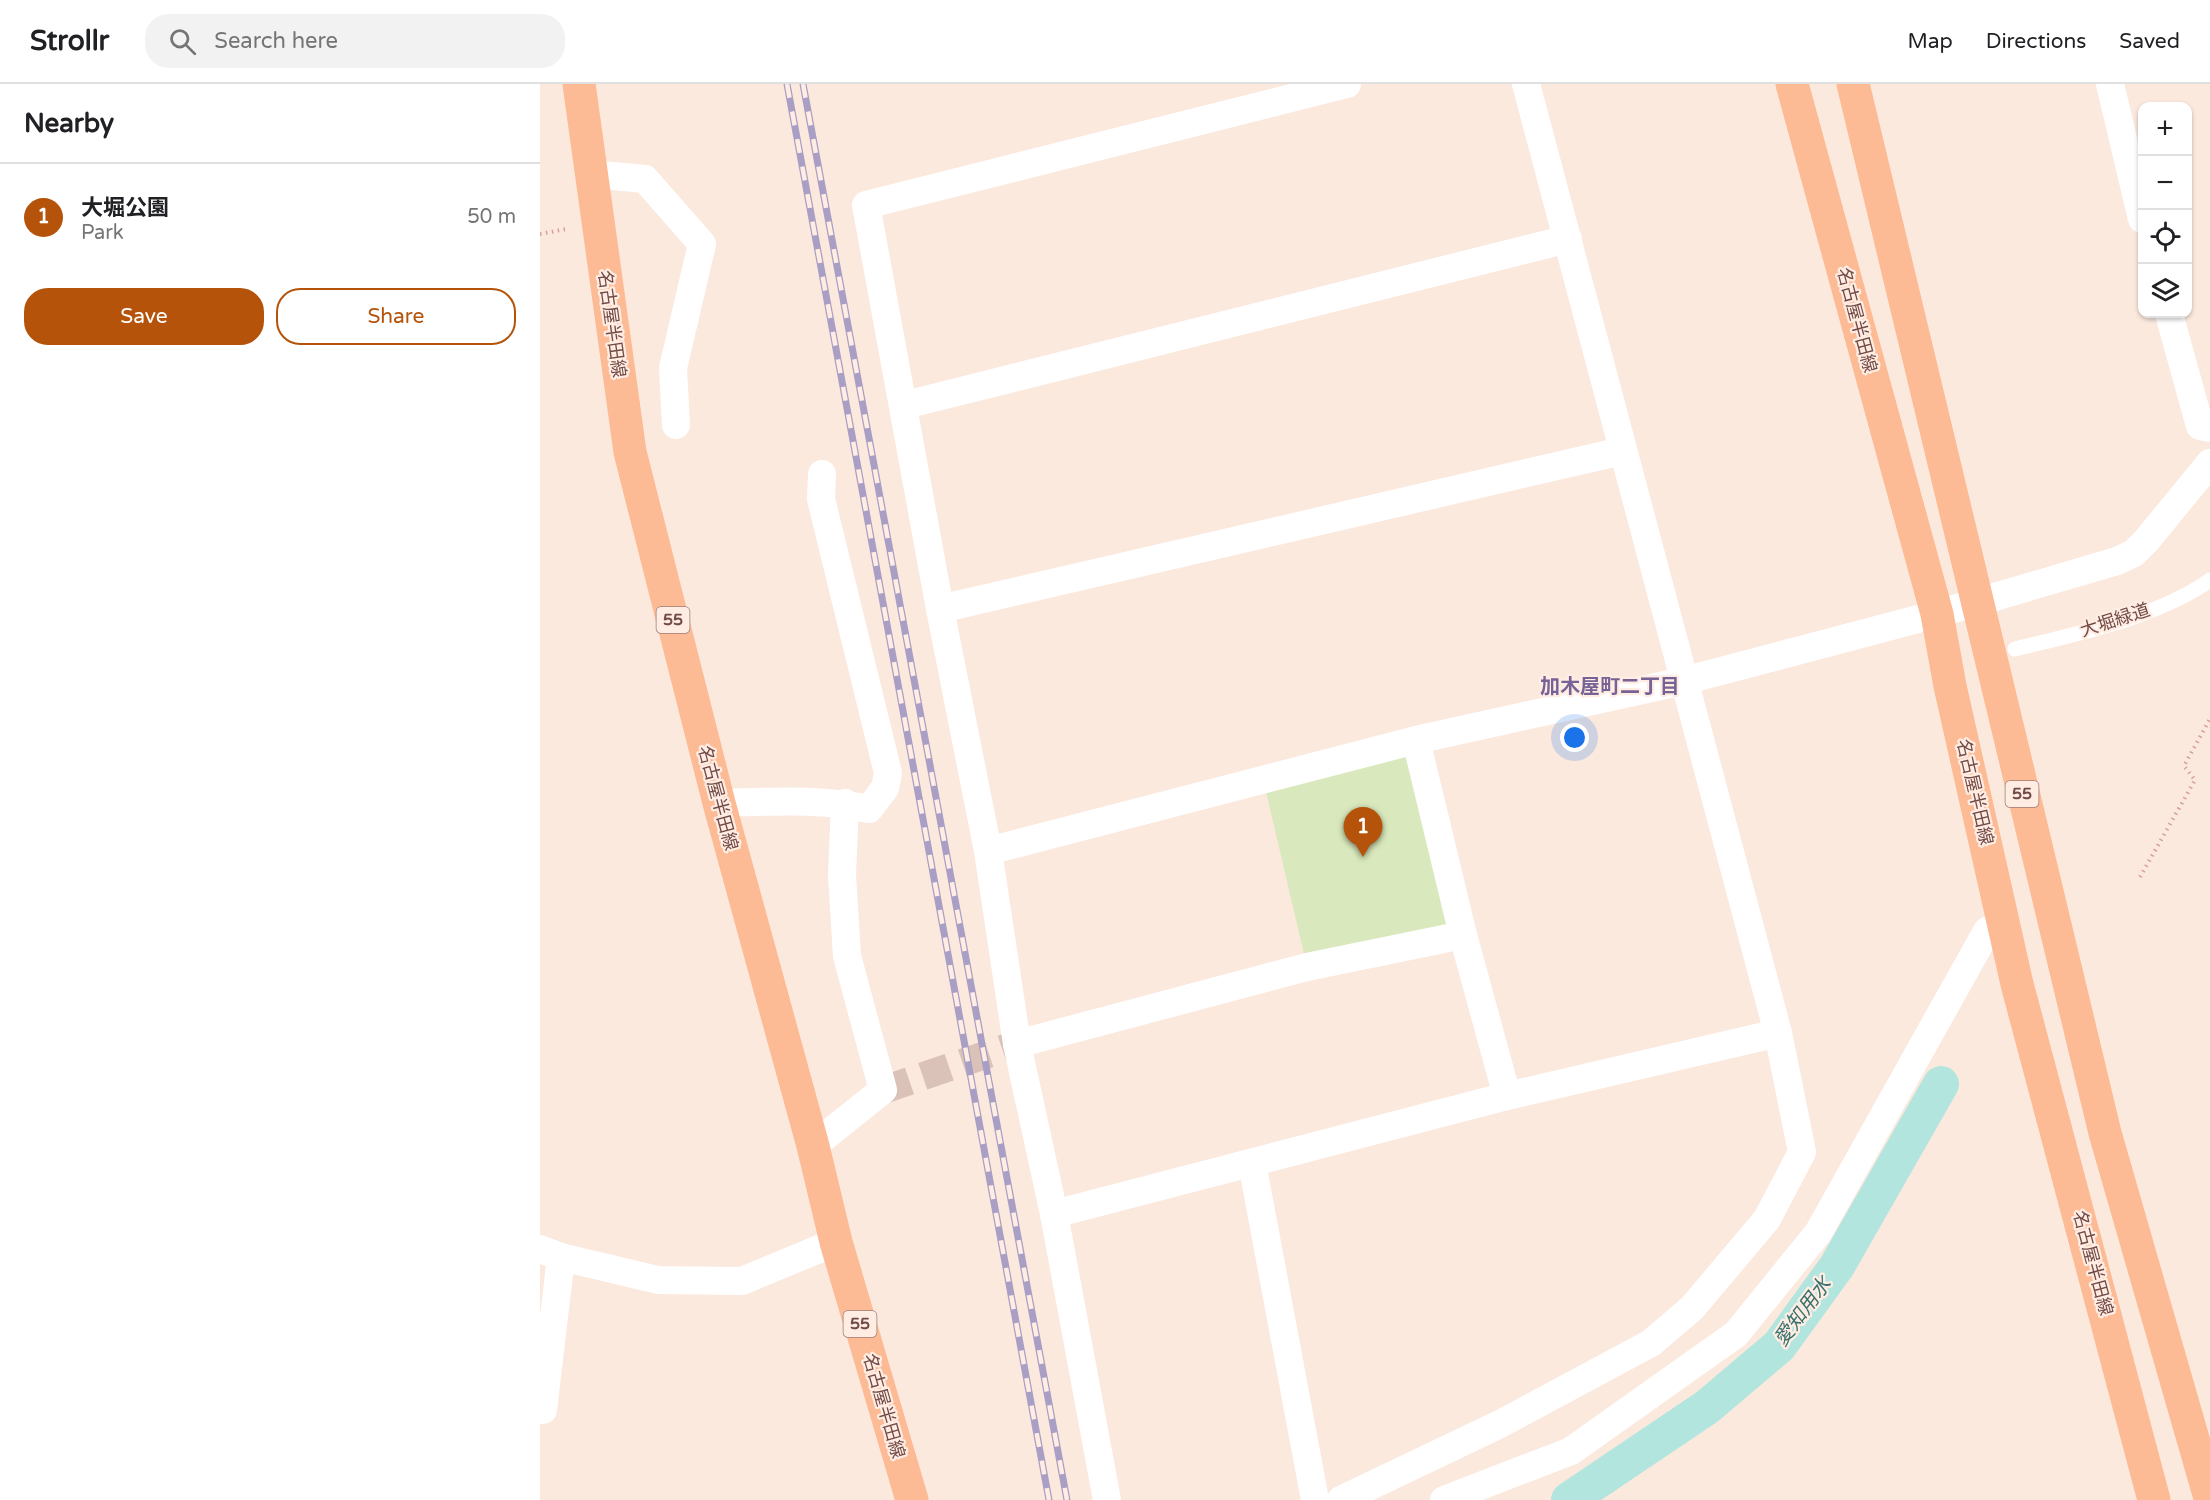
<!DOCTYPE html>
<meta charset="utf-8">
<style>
body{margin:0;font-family:"Varela Round","Noto Sans JP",sans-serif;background:#f2f2f2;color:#202124}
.controls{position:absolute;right:18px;top:18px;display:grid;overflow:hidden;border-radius:12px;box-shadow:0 2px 4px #0004}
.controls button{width:54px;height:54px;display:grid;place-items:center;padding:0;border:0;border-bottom:2px solid #e0e0e0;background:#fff;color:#202124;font:30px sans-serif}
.you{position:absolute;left:1035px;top:654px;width:21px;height:21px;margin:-15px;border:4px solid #fff;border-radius:50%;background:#1a73e8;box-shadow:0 0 0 9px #1a73e833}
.badge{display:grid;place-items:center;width:39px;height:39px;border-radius:50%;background:#b45309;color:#fff;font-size:20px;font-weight:700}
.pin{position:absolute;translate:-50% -50px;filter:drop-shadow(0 2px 3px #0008)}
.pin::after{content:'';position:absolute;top:32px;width:21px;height:18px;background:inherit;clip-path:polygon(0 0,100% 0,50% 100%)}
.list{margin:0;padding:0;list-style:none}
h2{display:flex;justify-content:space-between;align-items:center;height:78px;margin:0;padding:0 24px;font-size:26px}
h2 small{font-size:20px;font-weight:400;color:#757577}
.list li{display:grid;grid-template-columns:39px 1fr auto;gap:18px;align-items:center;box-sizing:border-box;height:108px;padding:0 24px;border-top:2px solid #e0e0e0}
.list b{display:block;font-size:22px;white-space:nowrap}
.list p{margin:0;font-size:20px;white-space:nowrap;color:#757577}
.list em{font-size:20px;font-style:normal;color:#757577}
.actions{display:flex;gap:12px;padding:18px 24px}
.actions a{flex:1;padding:14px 0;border:2px solid #b45309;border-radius:24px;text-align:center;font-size:21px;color:#b45309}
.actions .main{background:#b45309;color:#fff}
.icon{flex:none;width:33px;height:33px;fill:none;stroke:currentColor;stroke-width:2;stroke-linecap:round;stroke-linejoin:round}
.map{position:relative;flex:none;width:1670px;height:1416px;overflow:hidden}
header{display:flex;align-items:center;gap:36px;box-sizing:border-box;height:84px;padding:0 30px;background:#fff;border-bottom:2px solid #e0e0e0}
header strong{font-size:28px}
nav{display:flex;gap:33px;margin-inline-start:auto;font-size:21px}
.search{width:420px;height:54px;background:#f2f2f2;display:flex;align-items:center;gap:15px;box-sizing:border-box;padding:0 21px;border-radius:24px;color:#757577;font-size:22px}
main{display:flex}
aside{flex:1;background:#fff}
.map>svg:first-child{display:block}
.green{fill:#dae9bd}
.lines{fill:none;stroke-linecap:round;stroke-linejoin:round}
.canal{stroke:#b3e5df;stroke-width:36}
.street-tunnel{stroke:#dac2b8;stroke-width:28;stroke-dasharray:28 14;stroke-linecap:butt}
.path{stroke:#d6a199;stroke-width:4;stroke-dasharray:1.5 4.5;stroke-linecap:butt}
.lane{stroke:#fff;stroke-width:15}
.street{stroke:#fff;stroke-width:28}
.primary{stroke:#fcbb95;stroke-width:33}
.rail-casing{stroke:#a99ec4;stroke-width:7}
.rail{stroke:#ffede4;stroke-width:4.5;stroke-dasharray:14;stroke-linecap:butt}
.labels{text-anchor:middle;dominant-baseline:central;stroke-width:4.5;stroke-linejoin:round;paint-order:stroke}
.shield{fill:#ffede4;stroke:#9c7c75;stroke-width:1.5}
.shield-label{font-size:16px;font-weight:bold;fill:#724b46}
.street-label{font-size:18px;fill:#724b46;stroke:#ffede4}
.neighbourhood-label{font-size:20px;font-weight:bold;fill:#776295;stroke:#ffede4}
.water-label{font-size:20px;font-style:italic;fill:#38716c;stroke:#ffede4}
</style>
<header>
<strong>Strollr</strong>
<div class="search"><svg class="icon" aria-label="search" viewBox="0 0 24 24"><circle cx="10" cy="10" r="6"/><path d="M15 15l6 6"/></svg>Search here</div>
<nav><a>Map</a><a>Directions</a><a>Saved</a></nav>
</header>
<main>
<aside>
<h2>Nearby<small></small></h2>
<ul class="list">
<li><span class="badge">1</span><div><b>大堀公園</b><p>Park</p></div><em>50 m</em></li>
</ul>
<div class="actions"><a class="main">Save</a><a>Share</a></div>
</aside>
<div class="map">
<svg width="1670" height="1416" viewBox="0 0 1670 1416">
<rect width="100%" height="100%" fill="#fce9de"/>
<!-- green -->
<polygon class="green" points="876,656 923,851 767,883 723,695"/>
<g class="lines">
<!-- canal -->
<polyline class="canal" points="1029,1416 1167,1323 1239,1262 1297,1182 1401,1000"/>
<!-- street-tunnel -->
<polyline class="street-tunnel" points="343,1006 477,960"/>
<!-- path -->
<g class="path">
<polyline points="0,150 26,145"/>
<polyline points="1600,793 1655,696 1644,682 1670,635"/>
</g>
<!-- lane -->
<path class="lane" d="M1475,565c62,-15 143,-32 195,-69"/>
<!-- street -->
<g class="street">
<polyline points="807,0 326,121 400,525 448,767 876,656 1143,597 1397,530 1577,477 1594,469 1606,457 1670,379"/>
<polyline points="1570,0 1602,135"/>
<polyline points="51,90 105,95 162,160 133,284 136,341"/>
<polyline points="1629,230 1660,342 1670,344"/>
<polyline points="365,321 1028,155"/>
<polyline points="400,525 1082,367"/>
<polyline points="876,656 923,851 967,1012"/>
<path d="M179,719c50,-1 101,-5 150,6l16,-21 3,-15 -67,-274 1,-25"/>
<polyline points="448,767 477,960 514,1130"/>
<polyline points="477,960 767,883 923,851"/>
<polyline points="273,1062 343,1006 307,872 302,791 305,719"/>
<polyline points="712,1079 775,1416"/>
<polyline points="0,1165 21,1173 118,1196 202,1197 296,1158"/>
<polyline points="3,1326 21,1173"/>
<polyline points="567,1416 514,1130 967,1012 1238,949"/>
<polyline points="801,1416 960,1340 1111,1259 1152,1224 1227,1135 1262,1068 1238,949 986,0"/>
<polyline points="904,1416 1031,1367 1196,1250 1278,1149 1447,847 1465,838"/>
</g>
<!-- primary -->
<g class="primary">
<polyline points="39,0 90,368 179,719 273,1062 296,1158 372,1416"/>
<polyline points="1252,0 1397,530 1410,602 1477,900 1614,1416"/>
<polyline points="1313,0 1565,1049 1670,1414"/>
</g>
<!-- rail casing -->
<g class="rail-casing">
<g id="rail">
<polyline points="247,0 509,1416"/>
<polyline points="263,0 527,1416"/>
</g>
</g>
<!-- rail -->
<use href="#rail" class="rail"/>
</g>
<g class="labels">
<!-- shield labels -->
<g class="shield">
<rect x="116.5" y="523" width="33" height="26" rx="4.5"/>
<rect x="1465.5" y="697" width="33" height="26" rx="4.5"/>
<rect x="303.5" y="1227" width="33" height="26" rx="4.5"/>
</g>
<g class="shield-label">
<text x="133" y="536">55</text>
<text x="1482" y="710">55</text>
<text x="320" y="1240">55</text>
</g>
<!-- street labels -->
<g class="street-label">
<text transform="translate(1317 236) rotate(75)">名古屋半田線</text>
<text transform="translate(72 240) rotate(82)">名古屋半田線</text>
<text transform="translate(1575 536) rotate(-18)">大堀緑道</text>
<text transform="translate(1435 708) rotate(77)">名古屋半田線</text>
<text transform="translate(178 714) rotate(75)">名古屋半田線</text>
<text transform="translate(1553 1179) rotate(75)">名古屋半田線</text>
<text transform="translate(344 1322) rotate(74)">名古屋半田線</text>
</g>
<!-- neighbourhood labels -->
<g class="neighbourhood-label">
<text x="1070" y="603">加木屋町二丁目</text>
</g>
<!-- water labels -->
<g class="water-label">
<text transform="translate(1263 1228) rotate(-53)">愛知用水</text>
</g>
</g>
</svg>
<div class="controls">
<button>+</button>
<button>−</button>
<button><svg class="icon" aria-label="locate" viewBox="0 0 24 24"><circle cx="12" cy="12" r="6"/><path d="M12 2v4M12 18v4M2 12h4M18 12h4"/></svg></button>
<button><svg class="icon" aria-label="layers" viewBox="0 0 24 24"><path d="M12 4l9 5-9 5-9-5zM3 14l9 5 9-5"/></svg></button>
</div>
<div class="you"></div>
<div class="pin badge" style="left:823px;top:773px">1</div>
</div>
</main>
